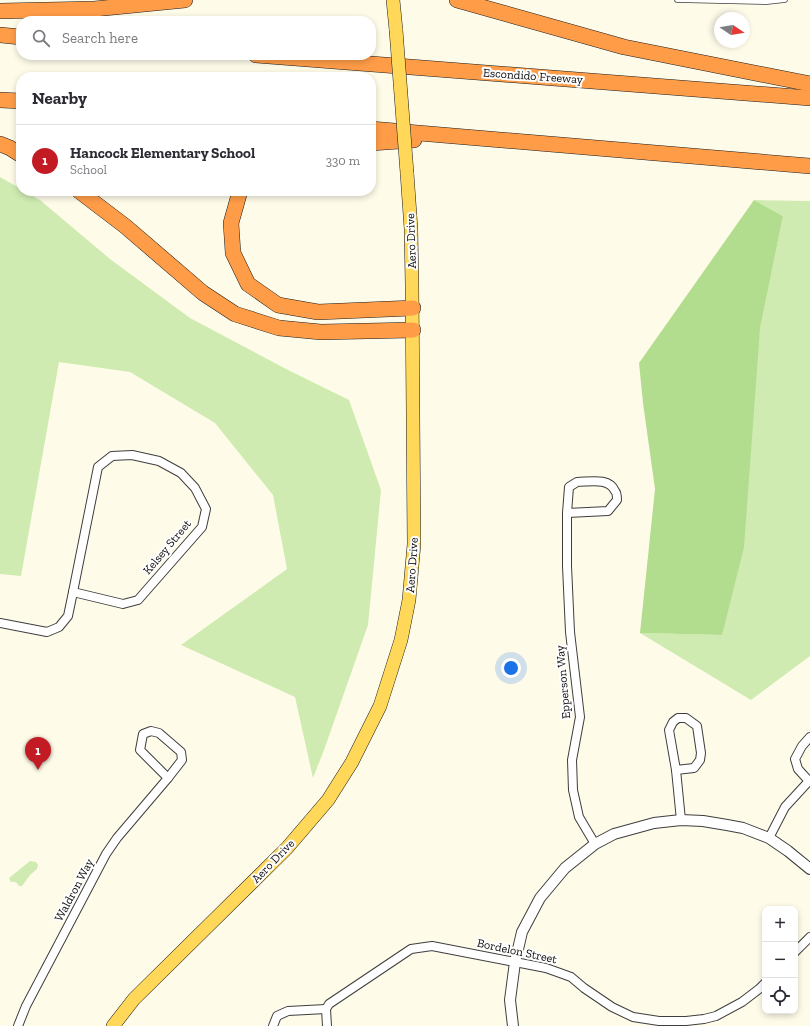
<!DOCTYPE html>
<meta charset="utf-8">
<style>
body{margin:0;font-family:"Zilla Slab",serif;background:#f7f7f7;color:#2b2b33}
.controls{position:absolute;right:12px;bottom:12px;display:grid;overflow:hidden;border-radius:8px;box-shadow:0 2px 6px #0003}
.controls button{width:36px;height:36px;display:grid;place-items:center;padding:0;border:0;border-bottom:1px solid #e1e1e2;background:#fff;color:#2b2b33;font:20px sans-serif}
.compass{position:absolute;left:714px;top:12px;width:36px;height:36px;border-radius:50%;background:#fff;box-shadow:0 2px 6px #0003;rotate:102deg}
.you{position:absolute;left:511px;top:668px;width:14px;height:14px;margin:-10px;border:3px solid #fff;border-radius:50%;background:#1a73e8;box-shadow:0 0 0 6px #1a73e833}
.badge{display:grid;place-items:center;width:26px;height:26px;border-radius:50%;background:#c31b23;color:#fff;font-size:13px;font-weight:700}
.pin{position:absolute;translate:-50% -33px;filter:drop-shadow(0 1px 2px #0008)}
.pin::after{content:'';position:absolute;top:21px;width:14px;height:12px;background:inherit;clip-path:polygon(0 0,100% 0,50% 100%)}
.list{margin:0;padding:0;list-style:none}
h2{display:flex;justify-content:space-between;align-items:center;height:52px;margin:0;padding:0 16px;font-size:17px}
h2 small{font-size:13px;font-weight:400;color:#7c7c81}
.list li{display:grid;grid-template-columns:26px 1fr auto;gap:12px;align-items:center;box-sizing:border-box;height:72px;padding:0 16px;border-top:1px solid #e1e1e2}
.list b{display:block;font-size:15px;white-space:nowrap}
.list p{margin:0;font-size:13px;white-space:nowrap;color:#7c7c81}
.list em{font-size:13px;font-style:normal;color:#7c7c81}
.icon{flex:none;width:22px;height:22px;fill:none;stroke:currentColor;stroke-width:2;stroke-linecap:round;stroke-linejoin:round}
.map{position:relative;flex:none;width:810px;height:1026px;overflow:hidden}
.search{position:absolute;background:#fff;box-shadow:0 2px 6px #0003;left:16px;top:16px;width:360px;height:44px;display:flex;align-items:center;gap:10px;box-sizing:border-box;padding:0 14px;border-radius:16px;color:#7c7c81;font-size:15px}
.panel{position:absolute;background:#fff;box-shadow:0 2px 6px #0003;left:16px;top:72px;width:360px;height:124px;border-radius:16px}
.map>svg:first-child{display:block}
.green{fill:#cfebb1}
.forest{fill:#b2dd8f}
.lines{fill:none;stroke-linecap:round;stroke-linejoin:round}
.service-casing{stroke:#3e3e3e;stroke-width:5.5}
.minor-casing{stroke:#3e3e3e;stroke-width:10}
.tertiary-casing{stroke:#3e3e3e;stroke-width:12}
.primary-casing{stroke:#1c1c1c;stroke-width:14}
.motorway-casing{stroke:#1c1c1c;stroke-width:16}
.service{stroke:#fff;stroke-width:4}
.minor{stroke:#fff;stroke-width:8}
.tertiary{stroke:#fff;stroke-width:10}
.primary{stroke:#ffd759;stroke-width:13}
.motorway{stroke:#fe9c48;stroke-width:15}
.primary-bridge-casing{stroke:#1c1c1c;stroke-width:14;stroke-linecap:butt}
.primary-bridge{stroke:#ffd759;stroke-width:13}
.labels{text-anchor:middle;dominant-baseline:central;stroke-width:4;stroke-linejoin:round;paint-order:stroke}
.street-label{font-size:12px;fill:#0b0b0b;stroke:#fff}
</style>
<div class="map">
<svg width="810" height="1026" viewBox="0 0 810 1026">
<rect width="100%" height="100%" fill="#fffbe9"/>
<!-- green -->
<g class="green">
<polygon points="0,177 21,189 21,191 24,191 40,200 110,259 190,318 288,370 349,400 381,490 368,625 324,750 313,778 295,697 181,645 287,569 273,495 215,423 130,372 59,362 21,576 0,574"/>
<polygon points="754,200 810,201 810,656 751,700 640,633 722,635 760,329 783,216"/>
<path d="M30,861l6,1 2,3 -1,4 -7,6 -8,11h-3c-2,-3 -3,-5 -8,-4l-2,-4z"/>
</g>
<!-- forest -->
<polygon class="forest" points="754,200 783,216 760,329 744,547 722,635 640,633 655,489 643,403 639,363"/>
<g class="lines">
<!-- service casing -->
<g class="service-casing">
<polyline id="service" points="677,0 767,2 785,0"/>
</g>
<!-- minor casing -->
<g class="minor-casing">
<g id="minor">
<polygon points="132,455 159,461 181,473 195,488 206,509 202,527 138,600 123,604 73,592 98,467 112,456"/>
<path d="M577,482c12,0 32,-5 38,9 2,2 2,6 2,9l-9,11 -41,2 2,-26z"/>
<polyline points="567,513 567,566 570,632 580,717 572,760 573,790 579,817 595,844"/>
<polyline points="0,623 47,632 59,627 68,616 73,592"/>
<polygon points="678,718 686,718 697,726 701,753 700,760 694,768 676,770 669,730 673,722"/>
<polygon points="151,731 159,733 181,752 182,760 168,778 140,750 143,734"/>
<polyline points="810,737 802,746 795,759 798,769 809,781 810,780"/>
<polyline points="676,770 681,820"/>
<polyline points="769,838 785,807 809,781"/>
<polyline points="795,952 810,937"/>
<polyline points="18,1026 26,1006 106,854 117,838 168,778"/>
<polyline points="273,1026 277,1016 288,1011 326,1009"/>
<polyline points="327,1026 326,1009 329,1004 411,949 432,946 546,968 571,977 584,988 612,1007 633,1017 659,1021 686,1021 704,1019 716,1016 742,1002 759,989 765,983"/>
</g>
</g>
<!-- tertiary casing -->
<g class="tertiary-casing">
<polyline id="tertiary" points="513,1026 510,1000 515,962 522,932 540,898 565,868 595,844 614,834 654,823 681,820 703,821 727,825 743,828 769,838 788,851 810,869"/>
</g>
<!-- primary casing -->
<g class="primary-casing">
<g id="primary">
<polyline points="393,0 396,30"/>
<polyline points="113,1026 134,999 287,848 328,800 352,762 380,706 401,640 409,600 414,544 412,285 411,229 407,173"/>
</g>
</g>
<!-- motorway casing -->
<g class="motorway-casing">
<g id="motorway">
<polyline points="457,0 624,47 810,84"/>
<polyline points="0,11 94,9 185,0"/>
<polyline points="0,35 21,37"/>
<polyline points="256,55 810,98"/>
<polyline points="0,100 21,101"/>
<polyline points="371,129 810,166"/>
<polyline points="371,143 414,140"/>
<polyline points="0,144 10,148 21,155"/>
<polyline points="79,191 125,226 203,293 235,314 279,328 321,332 413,330"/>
<polyline points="240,191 231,223 233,253 248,284 278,305 318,312 413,308"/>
</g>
</g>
<!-- service -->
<use href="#service" class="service"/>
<!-- minor -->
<use href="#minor" class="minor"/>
<!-- tertiary -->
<use href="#tertiary" class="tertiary"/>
<!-- primary -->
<use href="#primary" class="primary"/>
<!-- motorway -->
<use href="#motorway" class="motorway"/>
<!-- primary-bridge casing -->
<g class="primary-bridge-casing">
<polyline id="primary-bridge" points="396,30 407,173"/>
</g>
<!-- primary-bridge -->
<use href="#primary-bridge" class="primary-bridge"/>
</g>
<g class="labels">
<!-- street labels -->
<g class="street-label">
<text transform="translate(533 76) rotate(4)">Escondido Freeway</text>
<text transform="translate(411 241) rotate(-92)">Aero Drive</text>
<text transform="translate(167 547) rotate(-50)">Kelsey Street</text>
<text transform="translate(412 565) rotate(-86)">Aero Drive</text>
<text transform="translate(563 682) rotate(-95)">Epperson Way</text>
<text transform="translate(273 861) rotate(-46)">Aero Drive</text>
<text transform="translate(74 890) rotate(-62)">Waldron Way</text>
<text transform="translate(517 951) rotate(12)">Bordelon Street</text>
</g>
</g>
</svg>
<div class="controls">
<button>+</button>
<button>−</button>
<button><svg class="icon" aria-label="locate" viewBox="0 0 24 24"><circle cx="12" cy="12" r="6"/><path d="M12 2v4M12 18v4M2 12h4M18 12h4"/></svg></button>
</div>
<svg class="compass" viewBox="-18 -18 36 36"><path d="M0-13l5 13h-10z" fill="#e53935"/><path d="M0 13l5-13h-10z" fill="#7c7c81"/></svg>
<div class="you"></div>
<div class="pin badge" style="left:38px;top:770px">1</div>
<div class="search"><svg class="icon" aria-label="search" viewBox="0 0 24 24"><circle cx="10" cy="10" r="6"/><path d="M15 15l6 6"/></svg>Search here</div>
<section class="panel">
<h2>Nearby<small></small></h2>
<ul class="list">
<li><span class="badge">1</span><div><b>Hancock Elementary School</b><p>School</p></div><em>330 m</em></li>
</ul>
</section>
</div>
